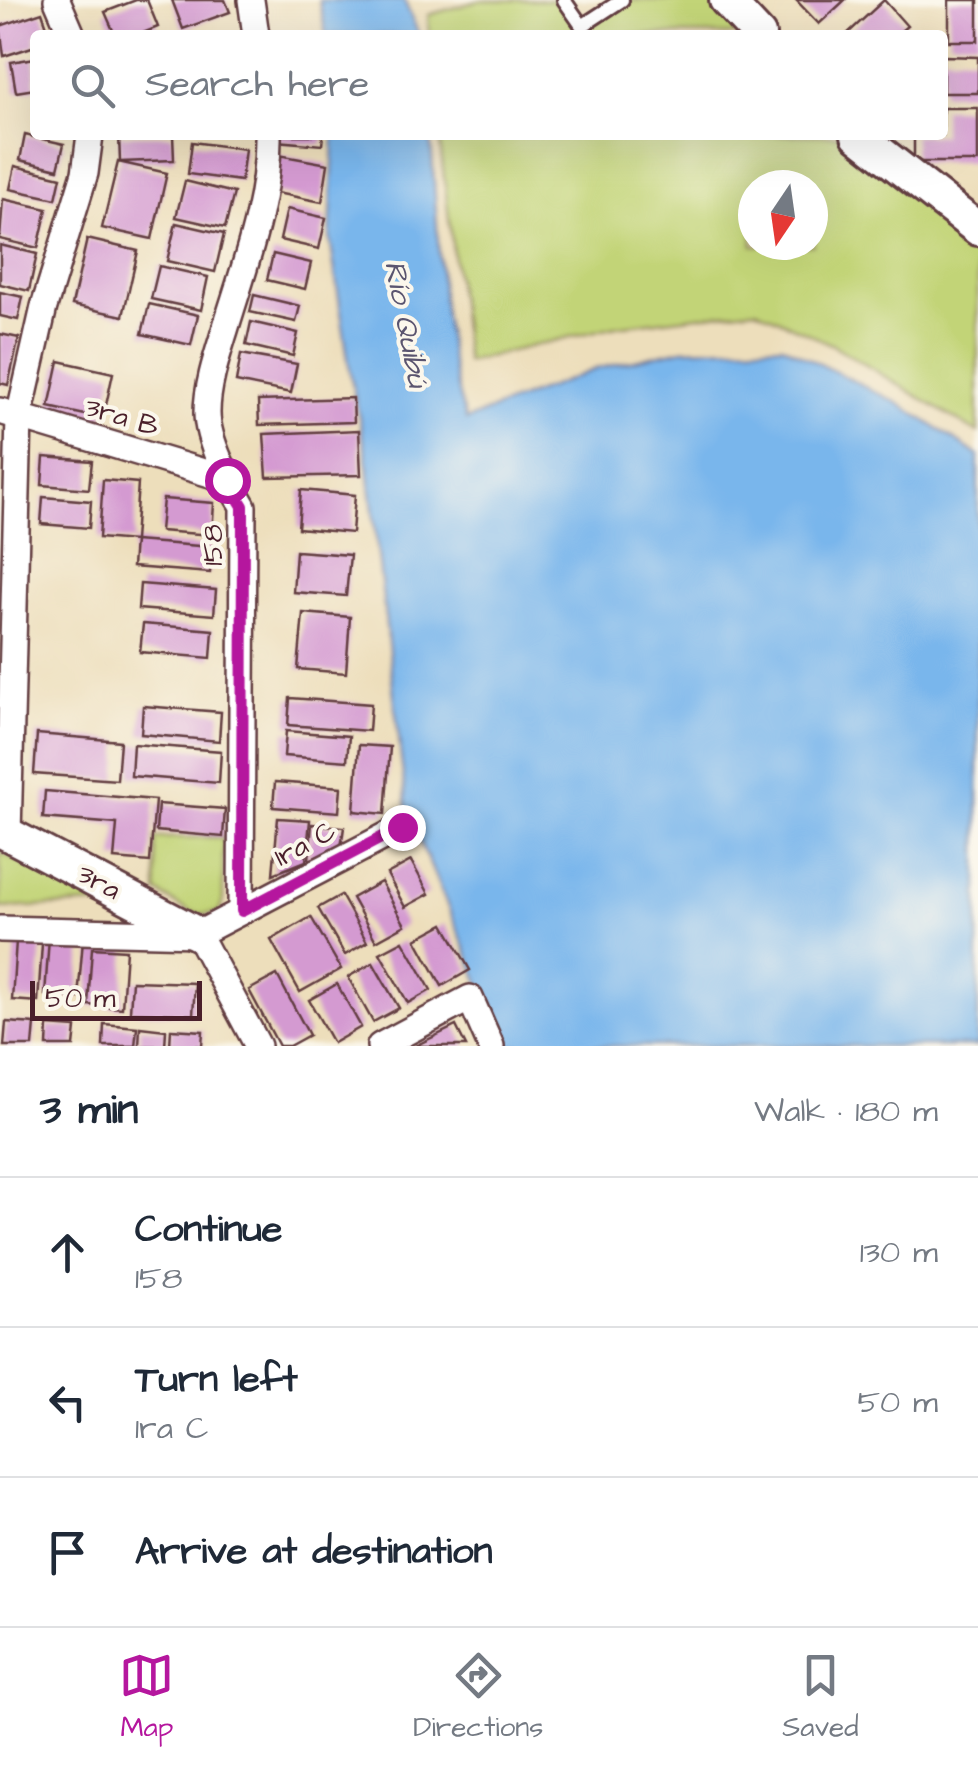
<!DOCTYPE html>
<meta charset="utf-8">
<style>
body{margin:0;font-family:"Architects Daughter",sans-serif;background:#f2f2f3;color:#1f2937}
.compass{position:absolute;left:738px;top:170px;width:90px;height:90px;border-radius:50%;background:#fff;box-shadow:0 10px 40px #0002;rotate:193deg}
.scale{position:absolute;left:30px;bottom:25px;width:172px;box-sizing:border-box;padding-left:10px;border:5px solid #4a1f2b;border-top:0;font-size:28px;line-height:35px;white-space:nowrap;color:#4a1f2b;-webkit-text-stroke:8px #fbf7ec;paint-order:stroke}
.stop{position:absolute;width:30px;height:30px;margin:-22px;border:8px solid #b5179e;border-radius:50%;background:#fff}
.stop.end{background:#b5179e;border-color:#fff;box-shadow:0 2px 10px #0008}
.list{margin:0;padding:0;list-style:none}
h2{display:flex;justify-content:space-between;align-items:center;height:130px;margin:0;padding:0 40px;font-size:42px}
h2 small{font-size:32px;font-weight:400;color:#747a83}
.list li{display:grid;grid-template-columns:65px 1fr auto;gap:30px;align-items:center;box-sizing:border-box;height:150px;padding:0 40px;border-top:2px solid #e0e1e3}
.list b{display:block;font-size:38px;white-space:nowrap}
.list p{margin:0;font-size:32px;white-space:nowrap;color:#747a83}
.list em{font-size:32px;font-style:normal;color:#747a83}
.icon{flex:none;width:55px;height:55px;fill:none;stroke:currentColor;stroke-width:2;stroke-linecap:round;stroke-linejoin:round}
.map{position:relative;flex:none;width:978px;height:1046px;overflow:hidden}
.search{position:absolute;background:#fff;box-shadow:0 10px 40px #0002;left:30px;right:30px;top:30px;height:110px;display:flex;align-items:center;gap:25px;box-sizing:border-box;padding:0 35px;border-radius:10px;color:#747a83;font-size:38px}
.sheet{height:580px;background:#fff}
nav{display:flex;justify-content:space-around;align-items:center;box-sizing:border-box;height:140px;border-top:2px solid #e0e1e3;background:#fff;font-size:28px;color:#747a83}
nav a{display:grid;justify-items:center;gap:5px}
nav .on{color:#b5179e}
.map>svg:first-child{display:block}
.green{fill:#c2d477;stroke:#867a51;stroke-width:2.5;fill-rule:evenodd}
.water{fill:#79b6ec;stroke:#626a8c;stroke-width:2.5}
.building{fill:#d49ad1}
.lines{fill:none;stroke-linecap:round;stroke-linejoin:round}
.service-casing{stroke:#623c41;stroke-width:18}
.minor-casing{stroke:#623c41;stroke-width:30}
.tertiary-casing{stroke:#623c41;stroke-width:38}
.service{stroke:#fff;stroke-width:12}
.minor{stroke:#fff;stroke-width:25}
.tertiary{stroke:#fff;stroke-width:32}
.route{stroke:#b5179e;stroke-width:12}
.labels{text-anchor:middle;dominant-baseline:central;stroke-width:8;stroke-linejoin:round;paint-order:stroke}
.street-label{font-size:28px;fill:#4a1f2b;stroke:#fbf7ec}
.water-label{font-size:30px;font-style:italic;fill:#5a546f;stroke:#fbf7ec}
</style>
<div class="map">
<svg width="978" height="1046" viewBox="0 0 978 1046">
<rect width="100%" height="100%" fill="#fbf7ec"/>
<filter id="ink" filterUnits="userSpaceOnUse"><feTurbulence type="fractalNoise" baseFrequency=".01" numOctaves="2"/><feDisplacementMap in="SourceGraphic" scale="20" xChannelSelector="R" yChannelSelector="G"/><feConvolveMatrix kernelMatrix="1 2 1 2 8 2 1 2 1" color-interpolation-filters="sRGB"/></filter>
<filter id="wash" filterUnits="userSpaceOnUse"><feTurbulence type="fractalNoise" baseFrequency=".0048" numOctaves="4" result="noise"/><feDisplacementMap in="SourceGraphic" scale="40" xChannelSelector="R" yChannelSelector="G"/><feGaussianBlur stdDeviation="2.25" result="paint"/><feColorMatrix in="noise" values="0 0 0 0 0 0 0 0 0 0 0 0 0 0 0 0 0 1.4 0 .05"/><feComposite in="paint" operator="in"/></filter>
<g filter="url(#wash)">
<rect width="100%" height="100%" fill="#eddebb"/>
<!-- green -->
<g class="green">
<polygon points="481,0 564,0 582,26 622,0 732,0 763,35 429,35 428,15"/>
<path d="M439,135h419l120,94v204l-145,-88 -77,-36 -140,17 -150,36zM753,185h60v60h-60z"/>
<path d="M223,837v64l-4,11c-25,8 -41,-7 -62,-20l-2,-54z"/>
<polygon points="0,852 106,904 0,908"/>
</g>
<!-- water -->
<g class="water">
<polygon points="319,0 404,0 419,35 326,35"/>
<path d="M334,135h96c10,95 7,193 36,285l130,-51 86,-20 100,-4 118,59 78,51v591h-471l-100,-235 -40,-353 -17,-86 -20,-133z"/>
</g>
<g id="blocks">
<!-- building -->
<g class="building">
<polygon points="136,0 147,0 158,27 138,35 115,35 105,12"/>
<polygon points="172,0 225,0 230,12 183,29"/>
<polygon points="796,0 845,0 819,24"/>
<polygon points="884,0 907,26 896,35 846,35"/>
<rect x="949" y="0" width="29" height="41"/>
<polygon points="42,12 50,35 35,35 35,46 4,56 0,26"/>
<polygon points="943,56 978,57 978,93 943,93"/>
<polygon points="35,58 35,89 16,92 11,62"/>
<polygon points="943,108 978,108 978,162 914,162 914,135 943,135"/>
<polygon points="25,135 64,144 58,169 20,160"/>
<polygon points="119,135 173,135 174,160 120,162"/>
<polygon points="276,135 323,135 322,145 276,141"/>
<polygon points="192,142 245,149 241,181 188,174"/>
<polygon points="273,154 328,164 322,202 266,191"/>
<polygon points="118,162 167,173 152,239 102,228"/>
<polygon points="15,166 61,177 56,199 10,189"/>
<polygon points="185,181 234,193 225,228 176,217"/>
<polygon points="3,199 47,209 38,248 0,239"/>
<polygon points="287,209 326,218 319,249 280,240"/>
<polygon points="176,223 224,234 215,272 167,261"/>
<polygon points="87,239 138,251 123,316 72,305"/>
<polygon points="0,245 37,254 29,291 0,284"/>
<polygon points="273,254 311,263 305,289 267,280"/>
<polygon points="159,266 208,277 201,310 151,299"/>
<polygon points="0,292 23,297 18,320 0,316"/>
<polygon points="254,295 300,306 296,322 250,312"/>
<polygon points="149,304 198,315 191,345 142,334"/>
<polygon points="251,322 298,333 293,356 246,345"/>
<polygon points="0,334 19,338 8,385 0,383"/>
<polygon points="241,354 297,364 291,393 236,382"/>
<polygon points="59,361 113,373 103,419 49,407"/>
<polygon points="353,398 354,422 259,425 258,401"/>
<polygon points="359,430 361,475 267,477 264,434"/>
<polygon points="44,457 92,461 89,489 42,485"/>
<polygon points="103,480 138,483 134,541 99,538"/>
<polygon points="301,490 355,495 352,533 298,528"/>
<polygon points="43,497 91,501 89,528 41,524"/>
<polygon points="163,499 214,503 212,535 160,531"/>
<polygon points="134,541 212,547 210,573 132,567"/>
<polygon points="296,551 350,555 346,596 293,592"/>
<polygon points="140,584 216,590 214,615 138,609"/>
<polygon points="303,613 350,617 346,673 298,669"/>
<polygon points="143,624 213,630 211,658 140,652"/>
<polygon points="290,698 371,704 369,731 288,725"/>
<polygon points="143,706 221,712 219,741 141,734"/>
<polygon points="286,731 349,736 347,761 284,756"/>
<polygon points="37,734 120,741 117,780 34,774"/>
<polygon points="133,744 221,751 219,783 131,776"/>
<polygon points="359,745 390,747 385,814 354,811"/>
<polygon points="275,782 341,787 339,812 273,807"/>
<polygon points="45,791 155,800 150,862 114,859 117,824 43,818"/>
<polygon points="158,804 225,809 223,837 156,831"/>
<polygon points="278,818 310,820 306,861 273,874"/>
<polygon points="312,824 344,827 341,848 309,860"/>
<polygon points="411,861 429,894 405,907 387,874"/>
<polygon points="381,882 405,925 376,941 352,898"/>
<polygon points="341,895 367,942 345,955 318,908"/>
<polygon points="311,917 341,969 300,992 271,940"/>
<polygon points="444,924 470,970 442,986 416,939"/>
<polygon points="49,937 83,940 78,998 45,995"/>
<polygon points="16,941 42,944 38,1002 12,1000"/>
<polygon points="403,941 431,990 408,1003 380,953"/>
<polygon points="92,948 126,950 122,1008 88,1005"/>
<polygon points="373,963 399,1008 373,1022 348,977"/>
<polygon points="277,975 309,1035 289,1046 279,1046 249,990"/>
<polygon points="132,981 195,983 193,1015 130,1012"/>
<polygon points="337,984 361,1027 333,1043 309,1000"/>
<polygon points="6,1022 35,1024 33,1046 4,1046"/>
<polygon points="104,1024 137,1027 135,1046 103,1046"/>
<polygon points="48,1026 76,1028 74,1046 47,1046"/>
<polygon points="456,1026 466,1046 415,1046"/>
<polygon points="140,1027 166,1030 165,1046 139,1046"/>
<polygon points="171,1029 203,1031 202,1046 170,1046"/>
</g>
</g>
</g>
<g filter="url(#ink)">
<use href="#blocks" fill-opacity="0" stroke="#623c41" stroke-width="2.5"/>
<g class="lines">
<!-- service casing -->
<g class="service-casing">
<polyline id="service" points="564,0 582,26 622,0"/>
</g>
<!-- minor casing -->
<g class="minor-casing">
<g id="minor">
<polyline points="57,0 72,35"/>
<polyline points="251,0 256,35"/>
<polyline points="0,411 227,479"/>
<polyline points="8,834 19,417 44,307 85,173 90,135"/>
<path d="M241,911l2,-405c-14,-23 -36,-66 -36,-93 0,-27 10,-57 18,-83 19,-63 44,-128 43,-195"/>
<polyline points="0,929 198,934 403,827"/>
<polyline points="198,934 258,1046"/>
<polyline points="380,1046 470,998 491,1046"/>
</g>
</g>
<!-- tertiary casing -->
<g class="tertiary-casing">
<g id="tertiary">
<polyline points="726,0 759,35"/>
<polyline points="858,135 978,229"/>
<polyline points="0,830 198,934"/>
</g>
</g>
<!-- service -->
<use href="#service" class="service"/>
<!-- minor -->
<use href="#minor" class="minor"/>
<!-- tertiary -->
<use href="#tertiary" class="tertiary"/>
</g>
</g>
<g class="lines" filter="url(#ink)">
<!-- route -->
<polyline class="route" points="227,480 243,506 242,911 402,827"/>
</g>
<g class="labels">
<!-- street labels -->
<g class="street-label">
<text transform="translate(122 417) rotate(17)">3ra B</text>
<text transform="translate(213 545) rotate(-90)">158</text>
<text transform="translate(305 844) rotate(-28)">1ra C</text>
<text transform="translate(99 882) rotate(28)">3ra</text>
</g>
<!-- water labels -->
<g class="water-label">
<text transform="translate(406 324) rotate(79)">Río Quibú</text>
</g>
</g>
</svg>
<svg class="compass" viewBox="-18 -18 36 36"><path d="M0-13l5 13h-10z" fill="#e53935"/><path d="M0 13l5-13h-10z" fill="#747a83"/></svg>
<div class="scale">50 m</div>
<div class="stop" style="left:227px;top:480px"></div>
<div class="stop end" style="left:402px;top:827px"></div>
<div class="search"><svg class="icon" aria-label="search" viewBox="0 0 24 24"><circle cx="10" cy="10" r="6"/><path d="M15 15l6 6"/></svg>Search here</div>
</div>
<section class="sheet">
<h2>3 min<small>Walk · 180 m</small></h2>
<ul class="list">
<li><svg class="icon" aria-label="ahead" viewBox="0 0 24 24"><path d="M12 20V5M6 11l6-6 6 6"/></svg><div><b>Continue</b><p>158</p></div><em>130 m</em></li>
<li><svg class="icon" aria-label="left" viewBox="0 0 24 24"><path d="M17 20v-9H6M10 6l-5 5 5 5"/></svg><div><b>Turn left</b><p>1ra C</p></div><em>50 m</em></li>
<li><svg class="icon" aria-label="arrive" viewBox="0 0 24 24"><path d="M6 21V4h12l-3 4 3 4H6"/></svg><div><b>Arrive at destination</b></div></li>
</ul>
</section>
<nav>
<a class="on"><svg class="icon" aria-label="map" viewBox="0 0 24 24"><path d="M3 6l6-2 6 2 6-2v14l-6 2-6-2-6 2zM9 4v14M15 6v14"/></svg>Map</a>
<a><svg class="icon" aria-label="directions" viewBox="0 0 24 24"><path d="M12 3l9 9-9 9-9-9zM9 14v-3h6M13 9l2 2-2 2"/></svg>Directions</a>
<a><svg class="icon" aria-label="saved" viewBox="0 0 24 24"><path d="M7 4h10v16l-5-4-5 4z"/></svg>Saved</a>
</nav>
